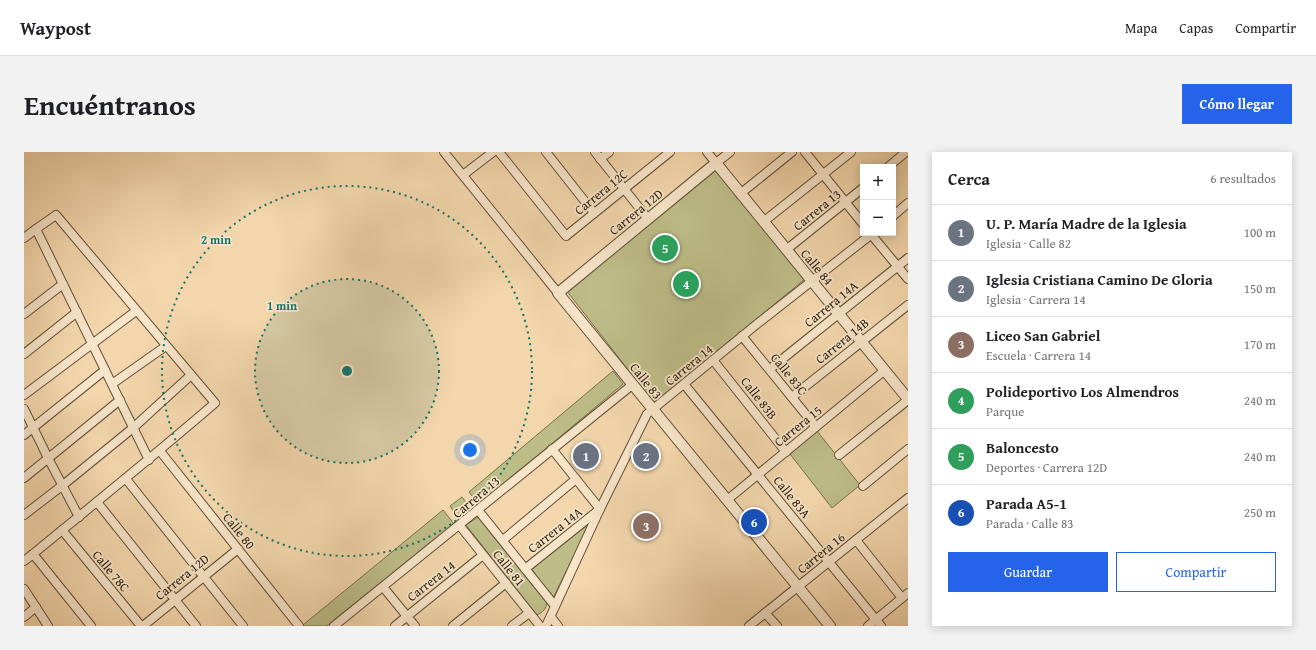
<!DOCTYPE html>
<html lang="es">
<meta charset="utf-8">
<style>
body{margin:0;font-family:"Gentium Book Plus",serif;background:#f2f2f2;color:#202124}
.controls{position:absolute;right:12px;top:12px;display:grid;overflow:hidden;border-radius:0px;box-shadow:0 2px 10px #0003}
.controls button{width:36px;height:36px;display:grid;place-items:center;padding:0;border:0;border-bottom:1px solid #e0e0e0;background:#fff;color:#202124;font:20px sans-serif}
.you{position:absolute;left:446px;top:298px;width:14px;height:14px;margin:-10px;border:3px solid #fff;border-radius:50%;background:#1a73e8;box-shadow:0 0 0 6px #1a73e833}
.badge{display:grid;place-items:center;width:26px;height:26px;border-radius:50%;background:#2563eb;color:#fff;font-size:13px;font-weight:700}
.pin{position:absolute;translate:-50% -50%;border:2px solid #fff;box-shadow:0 1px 4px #0006}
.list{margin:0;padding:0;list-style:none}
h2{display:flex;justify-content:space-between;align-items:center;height:52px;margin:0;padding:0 16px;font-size:17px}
h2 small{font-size:13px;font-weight:400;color:#757577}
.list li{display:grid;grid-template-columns:26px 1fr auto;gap:12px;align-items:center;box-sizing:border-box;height:56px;padding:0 16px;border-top:1px solid #e0e0e0}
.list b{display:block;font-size:15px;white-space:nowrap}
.list p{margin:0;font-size:13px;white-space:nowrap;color:#757577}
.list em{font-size:13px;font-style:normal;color:#757577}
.actions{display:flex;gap:8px;padding:12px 16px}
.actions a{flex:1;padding:9px 0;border:1px solid #2563eb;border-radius:0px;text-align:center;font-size:14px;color:#2563eb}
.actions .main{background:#2563eb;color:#fff}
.map{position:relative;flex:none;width:884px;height:474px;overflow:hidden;border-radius:0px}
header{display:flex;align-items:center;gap:24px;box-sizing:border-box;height:56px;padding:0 20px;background:#fff;border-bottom:1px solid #e0e0e0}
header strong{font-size:19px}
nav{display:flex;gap:22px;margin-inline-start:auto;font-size:14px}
.intro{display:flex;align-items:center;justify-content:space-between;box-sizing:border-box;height:96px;padding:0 24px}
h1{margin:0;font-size:28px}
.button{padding:10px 18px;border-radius:0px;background:#2563eb;color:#fff;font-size:14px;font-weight:700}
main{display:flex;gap:24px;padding:0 24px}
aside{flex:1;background:#fff;border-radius:0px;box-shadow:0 2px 10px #0003}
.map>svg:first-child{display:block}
.green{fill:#bdbd88;stroke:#77704c}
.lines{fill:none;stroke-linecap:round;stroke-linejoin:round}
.minor-casing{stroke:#625038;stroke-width:10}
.tertiary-casing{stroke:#625038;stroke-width:12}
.minor{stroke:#f7e4c9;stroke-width:8}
.tertiary{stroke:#f7e4c9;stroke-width:10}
.ring{fill:none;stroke:#0f766e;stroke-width:2;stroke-dasharray:2 4}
.labels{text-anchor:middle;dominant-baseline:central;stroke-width:3.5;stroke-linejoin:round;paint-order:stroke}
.street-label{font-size:13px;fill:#312311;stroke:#f7e4c9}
.centre{fill:#0f766e;stroke:#f7e4c9;stroke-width:2}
.ring-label{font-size:12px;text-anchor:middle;font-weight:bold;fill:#0f766e;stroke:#f7e4c9;stroke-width:3.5;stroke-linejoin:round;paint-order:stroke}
</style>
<header>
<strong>Waypost</strong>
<nav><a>Mapa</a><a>Capas</a><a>Compartir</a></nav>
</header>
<div class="intro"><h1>Encuéntranos</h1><a class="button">Cómo llegar</a></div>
<main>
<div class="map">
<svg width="884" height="474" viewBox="0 0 884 474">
<rect width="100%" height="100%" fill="#f3d6ac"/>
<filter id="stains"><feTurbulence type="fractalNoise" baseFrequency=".005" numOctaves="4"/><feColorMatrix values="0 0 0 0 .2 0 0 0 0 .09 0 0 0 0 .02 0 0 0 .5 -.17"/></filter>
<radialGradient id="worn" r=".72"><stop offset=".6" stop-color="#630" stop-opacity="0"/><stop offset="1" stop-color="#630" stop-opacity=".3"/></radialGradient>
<!-- green -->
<g class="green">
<polygon points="692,17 781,127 630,251 542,138"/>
<polygon points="589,219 599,232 455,353 445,340"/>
<polygon points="793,279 836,333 808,356 766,302"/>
<polygon points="438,345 448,358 435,367 426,354"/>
<polygon points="419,358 430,372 303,474 280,474 279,473"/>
<path d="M454,365l69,86c-1,6 -4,9 -10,12l-71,-90z"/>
<polygon points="566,371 529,446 507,416"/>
</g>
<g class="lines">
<!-- minor casing -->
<g class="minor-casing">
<g id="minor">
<polyline points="420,0 534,141"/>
<polyline points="475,0 542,84 646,0"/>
<polyline points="522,0 570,61"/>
<polyline points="571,0 624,67"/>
<polyline points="683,0 692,11 706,0"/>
<polyline points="781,0 839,72"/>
<polyline points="576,7 585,0"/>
<polyline points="864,15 882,0"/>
<polyline points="439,23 469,0"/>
<polyline points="716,42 768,0"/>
<polyline points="869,64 884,51"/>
<polyline points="739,70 827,0"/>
<polyline points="846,81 884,127"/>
<polyline points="0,86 12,77"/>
<polyline points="762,98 839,36"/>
<polyline points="0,162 39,132"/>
<polyline points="718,184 792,275"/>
<polyline points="0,202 53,160"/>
<polyline points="689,208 762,300"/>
<polyline points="746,217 884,106"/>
<polyline points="88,232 142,194"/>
<polyline points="660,232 857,474"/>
<polyline points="0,243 112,159"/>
<polyline points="768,245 884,153"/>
<polyline points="0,257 24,306 55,365"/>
<polyline points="0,283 81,218"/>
<polyline points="136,299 275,474"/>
<polyline points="815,303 884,248"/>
<polyline points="0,326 96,248"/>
<polyline points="102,327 219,474"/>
<polyline points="839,334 884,297"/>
<polyline points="703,348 861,218"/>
<polyline points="73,350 172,474"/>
<polyline points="454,358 531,454"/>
<polyline points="0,363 39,333 109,276 167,223"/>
<polyline points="436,374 516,474"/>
<polyline points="38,378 117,474"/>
<polyline points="479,388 552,327"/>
<polyline points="832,388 878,446"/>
<polyline points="9,402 67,474"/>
<path d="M0,409l9,-7c61,-50 122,-99 182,-151l-159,-188 -20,14 113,231"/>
<polyline points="501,417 576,357 528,297"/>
<polyline points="359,435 391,474"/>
<polyline points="0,437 24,474"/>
<polyline points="741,461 753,474"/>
<polyline points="0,465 12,455"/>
<polyline points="527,465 534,474"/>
<polyline points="119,474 214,397"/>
<polyline points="310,474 608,233"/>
<polyline points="371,474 459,403"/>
<polyline points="429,474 482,431"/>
<polyline points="488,474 505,461"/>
<polyline points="522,474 576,357 623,262 733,172 849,81"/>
<polyline points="725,474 884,346"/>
<polyline points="844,474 884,441"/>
</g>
</g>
<!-- tertiary casing -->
<g class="tertiary-casing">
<polyline id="tertiary" points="806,474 534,141 692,11 884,247"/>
</g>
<!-- minor -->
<use href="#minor" class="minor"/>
<!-- tertiary -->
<use href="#tertiary" class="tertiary"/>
</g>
<!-- distance rings -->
<circle cx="323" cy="219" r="92" fill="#0f766e" fill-opacity=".12"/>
<g class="ring">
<circle cx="323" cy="219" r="92"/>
<circle cx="323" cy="219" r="185"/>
</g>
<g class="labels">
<!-- street labels -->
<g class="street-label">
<text transform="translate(577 40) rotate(-39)">Carrera 12C</text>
<text transform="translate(793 58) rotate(-39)">Carrera 13</text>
<text transform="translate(612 60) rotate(-39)">Carrera 12D</text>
<text transform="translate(793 115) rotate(50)">Calle 84</text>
<text transform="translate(807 152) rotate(-39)">Carrera 14A</text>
<text transform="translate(818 189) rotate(-39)">Carrera 14B</text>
<text transform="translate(665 213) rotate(-39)">Carrera 14</text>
<text transform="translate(765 222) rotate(51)">Calle 83C</text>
<text transform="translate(622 229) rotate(51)">Calle 83</text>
<text transform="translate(735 246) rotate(52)">Calle 83B</text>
<text transform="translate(774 274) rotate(-39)">Carrera 15</text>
<text transform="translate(452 345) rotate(-40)">Carrera 13</text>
<text transform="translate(768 345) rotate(51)">Calle 83A</text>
<text transform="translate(531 378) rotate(-38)">Carrera 14A</text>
<text transform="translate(215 379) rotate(51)">Calle 80</text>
<text transform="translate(797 401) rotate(-39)">Carrera 16</text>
<text transform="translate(485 416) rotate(51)">Calle 81</text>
<text transform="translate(87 419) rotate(50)">Calle 78C</text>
<text transform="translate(158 425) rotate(-39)">Carrera 12D</text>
<text transform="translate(407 429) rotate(-38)">Carrera 14</text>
</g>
</g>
<circle cx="323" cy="219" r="6" class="centre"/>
<g class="ring-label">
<text x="192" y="92">2 min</text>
<text x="258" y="158">1 min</text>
</g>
<rect width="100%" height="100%" filter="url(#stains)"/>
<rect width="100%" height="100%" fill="url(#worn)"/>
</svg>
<div class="controls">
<button>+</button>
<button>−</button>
</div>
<div class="you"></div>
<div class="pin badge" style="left:562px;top:304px;background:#6b7280">1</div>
<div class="pin badge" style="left:622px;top:304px;background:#6b7280">2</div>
<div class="pin badge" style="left:622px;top:374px;background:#8d6e63">3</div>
<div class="pin badge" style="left:662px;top:132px;background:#2e9e5b">4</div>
<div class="pin badge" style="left:641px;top:96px;background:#2e9e5b">5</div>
<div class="pin badge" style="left:730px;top:370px;background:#1a4fb4">6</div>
</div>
<aside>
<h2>Cerca<small>6 resultados</small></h2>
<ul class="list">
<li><span class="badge" style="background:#6b7280">1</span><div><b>U. P. María Madre de la Iglesia</b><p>Iglesia · Calle 82</p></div><em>100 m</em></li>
<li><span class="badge" style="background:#6b7280">2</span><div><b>Iglesia Cristiana Camino De Gloria</b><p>Iglesia · Carrera 14</p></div><em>150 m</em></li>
<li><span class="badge" style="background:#8d6e63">3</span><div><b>Liceo San Gabriel</b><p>Escuela · Carrera 14</p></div><em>170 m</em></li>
<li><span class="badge" style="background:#2e9e5b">4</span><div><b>Polideportivo Los Almendros</b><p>Parque</p></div><em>240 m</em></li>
<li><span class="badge" style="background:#2e9e5b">5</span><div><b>Baloncesto</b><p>Deportes · Carrera 12D</p></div><em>240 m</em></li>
<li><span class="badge" style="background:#1a4fb4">6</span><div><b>Parada A5-1</b><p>Parada · Calle 83</p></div><em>250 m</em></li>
</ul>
<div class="actions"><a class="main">Guardar</a><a>Compartir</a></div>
</aside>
</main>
